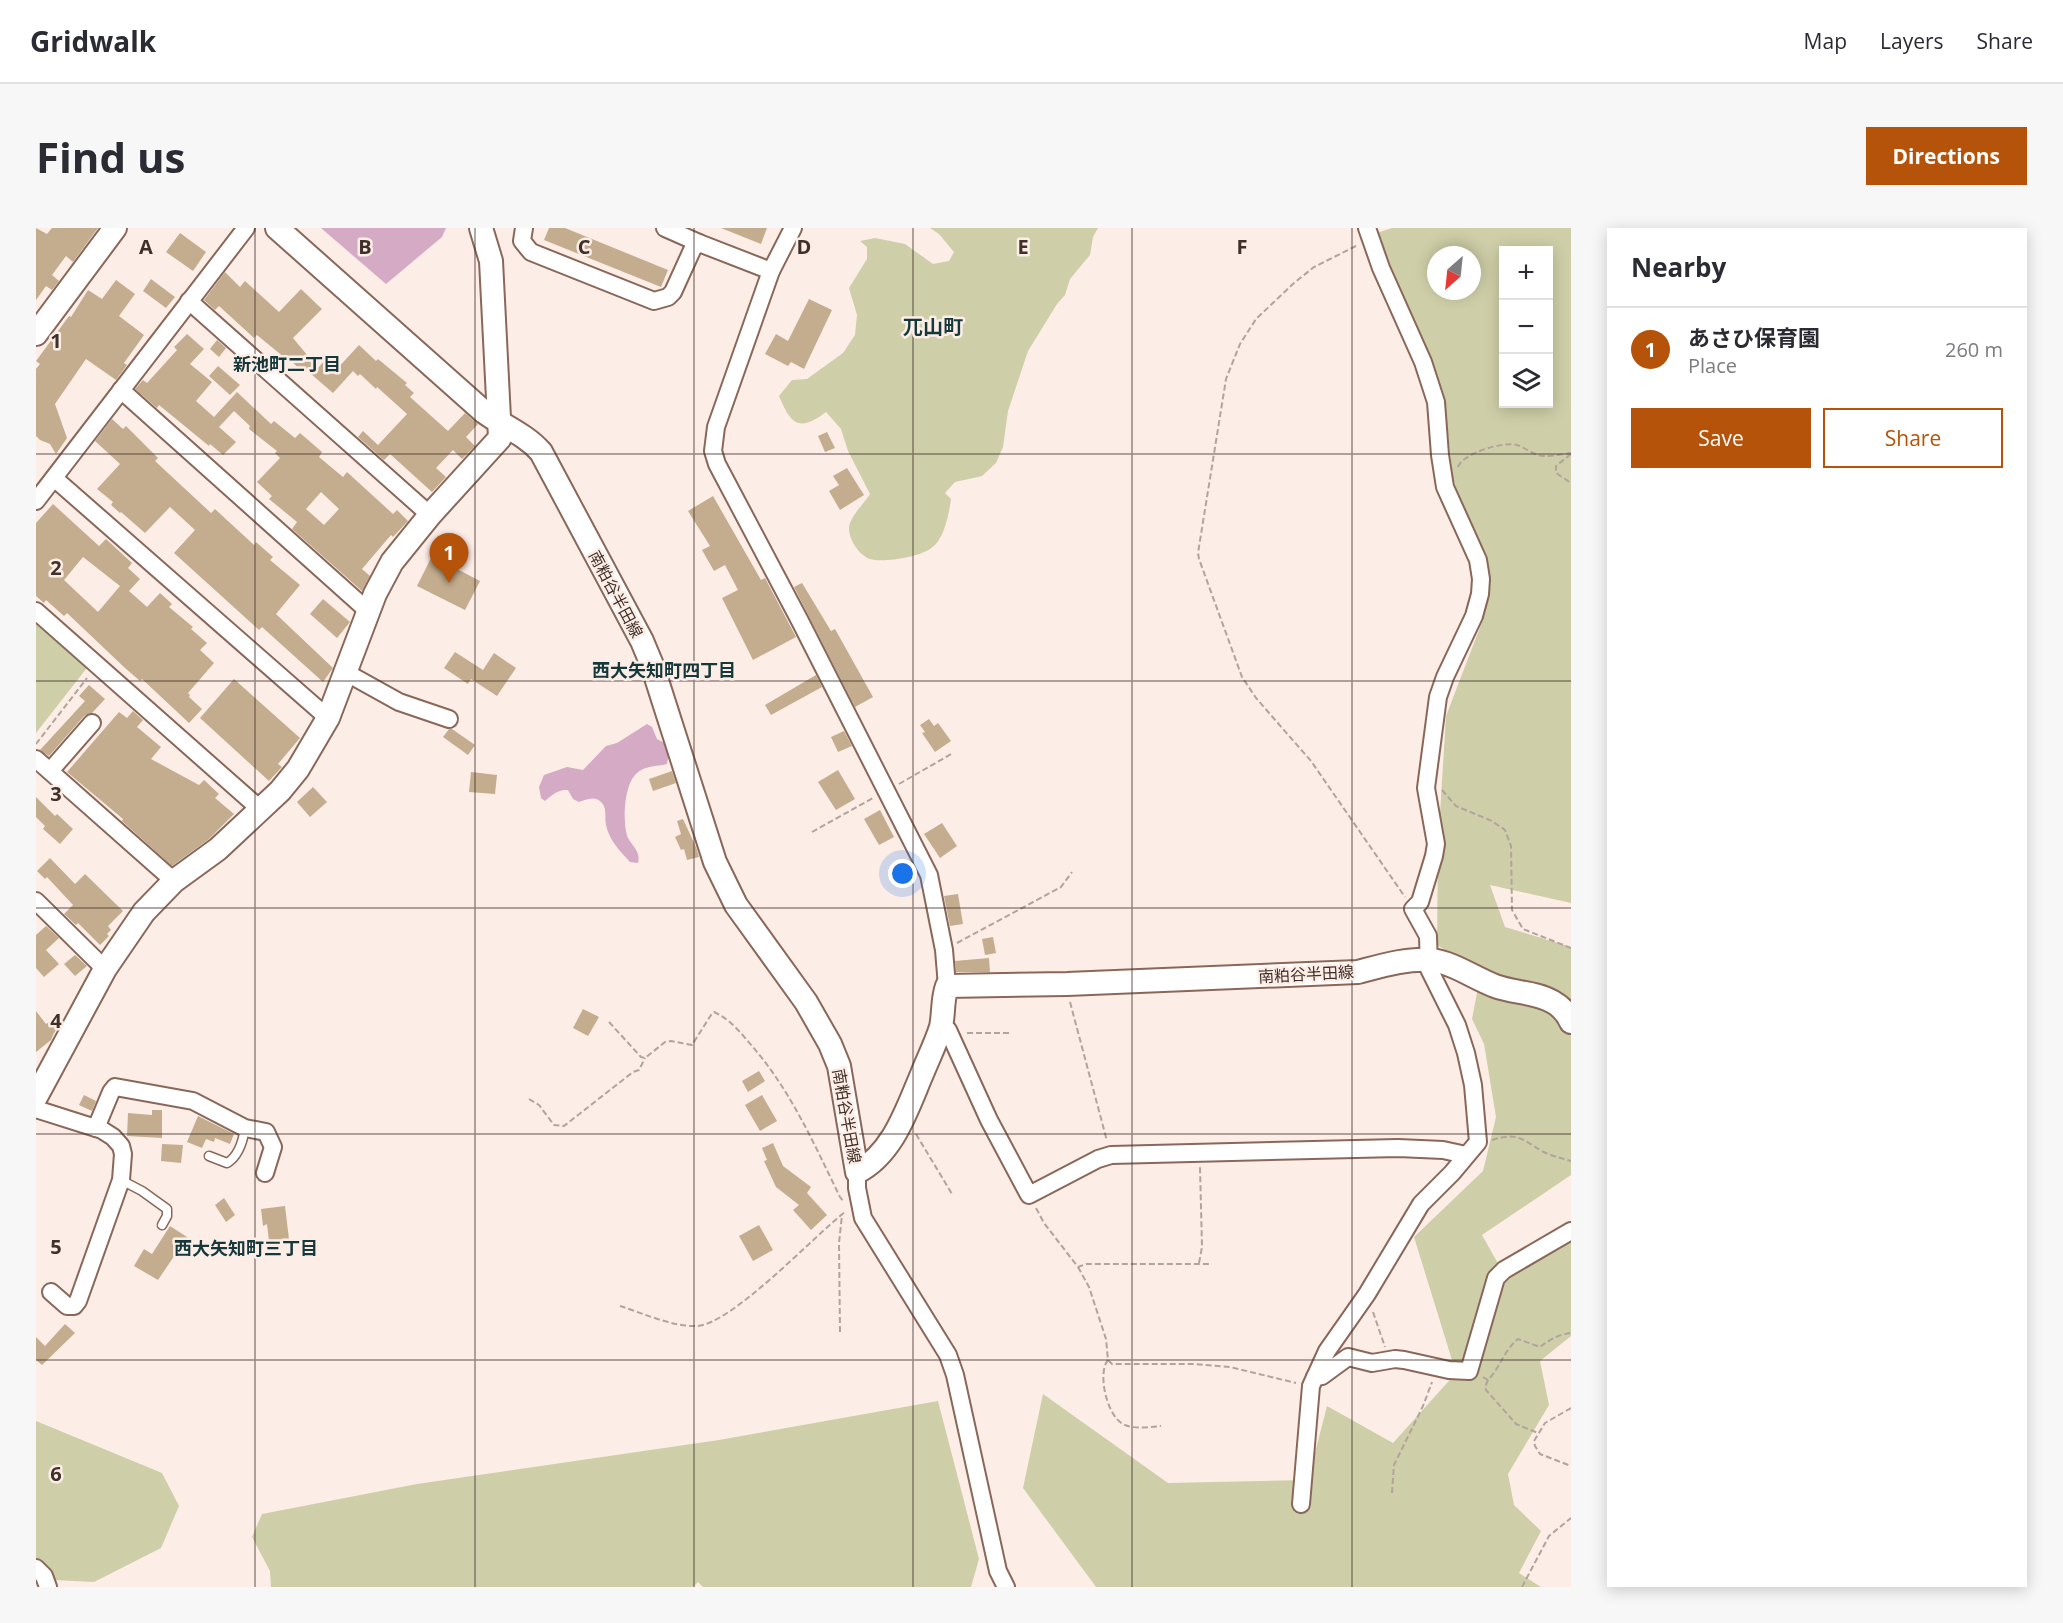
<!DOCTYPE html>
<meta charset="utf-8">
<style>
body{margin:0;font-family:"Open Sans","Noto Sans JP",sans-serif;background:#f7f7f7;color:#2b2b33}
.controls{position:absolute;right:18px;top:18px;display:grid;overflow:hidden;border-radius:0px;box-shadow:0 3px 15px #0003}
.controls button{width:54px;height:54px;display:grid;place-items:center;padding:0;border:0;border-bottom:2px solid #e1e1e2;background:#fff;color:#2b2b33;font:30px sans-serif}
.compass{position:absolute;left:1391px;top:18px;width:54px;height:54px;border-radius:50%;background:#fff;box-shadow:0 3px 15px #0003;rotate:207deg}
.you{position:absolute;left:867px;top:646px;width:21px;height:21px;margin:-15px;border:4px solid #fff;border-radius:50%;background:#1a73e8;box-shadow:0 0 0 9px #1a73e833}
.badge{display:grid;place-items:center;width:39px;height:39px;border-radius:50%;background:#b45309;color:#fff;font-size:20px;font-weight:700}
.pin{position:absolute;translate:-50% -50px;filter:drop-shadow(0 2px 3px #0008)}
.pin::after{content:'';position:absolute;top:32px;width:21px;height:18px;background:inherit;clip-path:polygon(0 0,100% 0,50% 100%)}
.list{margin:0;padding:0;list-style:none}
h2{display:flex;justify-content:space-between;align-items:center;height:78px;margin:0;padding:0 24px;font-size:26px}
h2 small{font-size:20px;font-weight:400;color:#7c7c81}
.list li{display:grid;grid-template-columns:39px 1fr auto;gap:18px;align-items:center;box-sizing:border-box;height:84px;padding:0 24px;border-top:2px solid #e1e1e2}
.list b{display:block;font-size:22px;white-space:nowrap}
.list p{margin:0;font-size:20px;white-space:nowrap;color:#7c7c81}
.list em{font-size:20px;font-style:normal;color:#7c7c81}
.actions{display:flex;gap:12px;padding:18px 24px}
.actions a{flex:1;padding:14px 0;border:2px solid #b45309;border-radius:0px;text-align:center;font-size:21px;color:#b45309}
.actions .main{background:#b45309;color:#fff}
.icon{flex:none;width:33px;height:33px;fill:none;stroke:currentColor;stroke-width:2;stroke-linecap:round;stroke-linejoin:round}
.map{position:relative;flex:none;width:1535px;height:1359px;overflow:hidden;border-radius:0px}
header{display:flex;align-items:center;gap:36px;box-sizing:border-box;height:84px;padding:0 30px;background:#fff;border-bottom:2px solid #e1e1e2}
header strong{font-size:28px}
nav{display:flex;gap:33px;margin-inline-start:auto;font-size:21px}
.intro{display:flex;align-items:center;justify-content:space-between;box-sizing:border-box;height:144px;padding:0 36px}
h1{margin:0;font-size:42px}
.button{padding:15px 27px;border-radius:0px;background:#b45309;color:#fff;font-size:21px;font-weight:700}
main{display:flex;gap:36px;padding:0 36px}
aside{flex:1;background:#fff;border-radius:0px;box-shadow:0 3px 15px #0003}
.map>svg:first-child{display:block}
.green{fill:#cecea8;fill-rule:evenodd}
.water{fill:#d4aac5}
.building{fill:#c3ad8e;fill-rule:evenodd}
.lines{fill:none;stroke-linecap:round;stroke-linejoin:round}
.lane-casing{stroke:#896759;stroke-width:11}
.street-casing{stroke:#896759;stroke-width:20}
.secondary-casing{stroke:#896759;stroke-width:26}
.path{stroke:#b2a39d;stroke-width:2;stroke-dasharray:6 3;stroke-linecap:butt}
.lane{stroke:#fff;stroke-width:8}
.street{stroke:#fff;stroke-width:16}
.secondary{stroke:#fff;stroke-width:22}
.grid{fill:none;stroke:#3f302a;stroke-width:1.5;stroke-opacity:0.55}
.labels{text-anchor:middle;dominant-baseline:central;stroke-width:5;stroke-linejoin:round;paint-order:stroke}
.street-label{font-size:16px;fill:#3f302a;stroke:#fdede7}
.neighbourhood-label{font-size:18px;font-weight:bold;fill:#15383b;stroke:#fdede7}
.quarter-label{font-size:20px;font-weight:bold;fill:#15383b;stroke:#fdede7}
.grid-label{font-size:20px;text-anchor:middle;font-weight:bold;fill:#3f302a;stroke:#fdede7;stroke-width:5;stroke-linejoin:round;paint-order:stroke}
</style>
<header>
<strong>Gridwalk</strong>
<nav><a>Map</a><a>Layers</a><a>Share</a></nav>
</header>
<div class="intro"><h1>Find us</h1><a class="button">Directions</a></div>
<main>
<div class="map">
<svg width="1535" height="1359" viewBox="0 0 1535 1359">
<rect width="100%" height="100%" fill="#fdede7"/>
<!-- green -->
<g class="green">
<path d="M894,0h168l-5,9 -3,18 -20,24 -5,16 -8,9 -29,47 -20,60 -5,36 -7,16 -14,13 -27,6 -10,11 6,6c-2,15 -7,42 -21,50 -12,8 -47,14 -60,10 -11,-4 -20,-18 -21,-29 -1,-12 15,-26 21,-36l-22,-43 -7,-22 -15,-17c-28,21 -35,12 -47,-16l13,-16 15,-1 36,-26 12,-18 2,-20 -8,-27 18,-29v-12l-7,-6 15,-3 30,6 28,20 16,-3 5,-9 -15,-18z"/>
<path d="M1356,0h179v675l-81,-18 15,42 66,20v228l-89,60 23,41 58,-36 8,1v95l-31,25 9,44 -41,69 6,31 27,26 -22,42 22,14h-445l-73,-99 20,-94 125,89 140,-3 19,-74 66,37 63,-70 -42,-136 69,-66 13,-54 -12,-73 -12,-25 9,-47 -44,-27 1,-99 8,-130 38,-99 2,-34 -33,-105 -10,-87 -66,-158zM1468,22h44v154h-44zM1400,27h36v36h-36z"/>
<polygon points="0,392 49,435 50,441 0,505"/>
<polygon points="902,1173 943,1331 935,1359 667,1359 662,1354 657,1359 235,1359 234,1343 216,1309 226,1286 381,1256 683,1212"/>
<polygon points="0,1193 126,1245 143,1278 125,1320 58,1354 18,1352 0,1339"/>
</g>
<!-- water -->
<g class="water">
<polygon points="285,0 410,0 406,9 350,56"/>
<path d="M611,496l5,3 5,12 13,7 -3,18c-11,3 -22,1 -31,10 -12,11 -14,50 -8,64 5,9 13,14 10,25l-8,-1c-10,-11 -21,-22 -24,-37 -2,-7 2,-16 -5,-23 -6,-7 -16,-2 -22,0l-6,-3 -5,-9c-10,-1 -16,5 -23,11l-4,-3 -2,-11 5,-12 23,-8 16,3 23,-24 11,-3z"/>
</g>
<!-- building -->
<g class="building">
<polygon points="0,0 11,6 16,0 62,0 37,34 30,28 16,47 23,53 16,62 10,58 0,72"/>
<polygon points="513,0 529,0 632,42 625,59 508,12"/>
<polygon points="685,0 731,0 725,16"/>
<polygon points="144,5 170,24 157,43 130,24"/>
<polygon points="189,44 204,59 209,53 243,84 265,61 286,81 257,110 282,140 288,133 299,143 323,117 340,133 342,131 371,155 369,157 378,165 374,169 412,203 429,185 442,196 430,209 439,218 426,231 417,222 400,240 410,249 396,264 354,226 348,232 322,209 327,203 342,217 371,186 341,159 340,161 324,146 322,148 317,143 297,165 267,139 264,142 251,128 249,130 221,107 218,110 183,78 179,82 168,72"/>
<polygon points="115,51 139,69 130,80 107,63"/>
<polygon points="80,52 99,66 83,88 108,107 88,135 91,137 80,152 50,131 19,176 31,210 20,226 14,216 4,212 0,208 0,141 4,136 0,133 33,88 35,89 52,62 66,71"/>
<polygon points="773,71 796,82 768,141 755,134 752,138 729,126 740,106 752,113"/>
<path d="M151,106l17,15 -14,15 22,18 -16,19 18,16 23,-25 34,32 3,-3 21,17 5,-5 22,19 -3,5 24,20 4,-5 46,42 4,-4 11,11 -15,16 -2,-2 -29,34 8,7 -8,15 -70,-62 5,-7 -28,-23 3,-3 -15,-14 23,-24 -5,-5 2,-2 -28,-22 1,-3 -16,-15 -15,16 17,15 -13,13 -13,-11 -1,2 -50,-41 -2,3 -22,-19 8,-9 4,3 30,-33 -3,-3zM285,264l18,17 -15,16 -18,-16z"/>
<polygon points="181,112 190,120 183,129 174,121"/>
<polygon points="182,138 204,157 194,167 173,148"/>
<polygon points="76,191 87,201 90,198 122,230 119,233 175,285 179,281 218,317 220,314 237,329 234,332 264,357 240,386 297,440 287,454 226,399 223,402 138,325 159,302 134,279 109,305 85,284 84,285 75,277 77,274 61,261 84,236 59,213"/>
<polygon points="791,204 799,220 789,224 782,208"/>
<polygon points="811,240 828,267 804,282 793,263 803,257 797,248"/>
<polygon points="677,268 725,352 729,350 760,409 717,432 686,370 702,362 689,337 678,343 666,322 674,318 652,283"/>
<path d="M17,276l46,42 7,-7 26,24 -4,5 12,11 -11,12 18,16 13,-14 12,11 -3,3 24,20 -2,2 16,14 -7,7 14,13 -26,30 2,2 -1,2 13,12 -13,14 -47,-44 -2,2 -15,-13 -58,-55 -3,3 -18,-16 -2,3 -8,-7v-73zM47,329l37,29 -22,26 -34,-32z"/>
<polygon points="396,328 444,353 429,382 381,358"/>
<polygon points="766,355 795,403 799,401 837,469 819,479 758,359"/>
<polygon points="287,371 314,394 301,410 274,386"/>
<polygon points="419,424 447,442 458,425 480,440 461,468 435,451 432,456 408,440"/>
<polygon points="780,447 786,459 735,487 729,477"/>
<polygon points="198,451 264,510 242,536 246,539 233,553 164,490"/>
<polygon points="53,457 69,471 56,485 48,488 13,528 4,522 49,473 43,468"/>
<polygon points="97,483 107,492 101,499 125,519 115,531 163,557 168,552 183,566 179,570 198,586 173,611 136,638 86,593 87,591 31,544 83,484 91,490"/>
<polygon points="893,491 898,498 902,495 915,513 899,524 886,505 889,504 884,497"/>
<polygon points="413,501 416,501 439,517 432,527 407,509"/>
<polygon points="808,503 816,518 802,524 795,509"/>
<polygon points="802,542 819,571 800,582 782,554"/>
<polygon points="636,543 640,555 617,563 613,551"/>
<polygon points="435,544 461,547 459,566 433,564"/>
<polygon points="277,559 291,574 274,589 261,574"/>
<polygon points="0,569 19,588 21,586 37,601 24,616 7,601 9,598 0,589"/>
<polygon points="844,582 858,609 843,617 828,591"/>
<polygon points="647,591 660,619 663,629 651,632 648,621 645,622 639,609 645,606 641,593"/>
<polygon points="906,595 921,618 904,630 888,606"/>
<polygon points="14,630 39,656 49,646 87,683 72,698 75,702 71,706 73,708 64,717 42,695 40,697 28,686 37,677 11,649 9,651 1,643"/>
<polygon points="922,666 927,696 914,698 908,668"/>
<polygon points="10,698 23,710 10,722 23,736 8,749 0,740 0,707"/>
<polygon points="957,709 960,725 949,727 946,711"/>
<polygon points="39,727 51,738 39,748 28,736"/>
<polygon points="953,730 954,744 920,744 919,733"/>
<polygon points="547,781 563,789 552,808 537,800"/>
<polygon points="0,783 10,796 19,790 24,796 18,805 15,812 0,824"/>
<polygon points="723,843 729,853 712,864 706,853"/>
<polygon points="48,867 60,873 56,883 43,877"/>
<polygon points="726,867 741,893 724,903 709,877"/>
<polygon points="116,882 126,882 126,910 91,908 92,885 116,887"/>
<polygon points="162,888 198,906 194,916 179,910 178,914 170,911 166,920 151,914"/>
<polygon points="737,915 747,938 775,959 771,965 791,987 775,1002 757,982 763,977 740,959 728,933 731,932 726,920"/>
<polygon points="126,916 147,917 145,935 125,933"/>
<polygon points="188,970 199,987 190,994 179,977"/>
<polygon points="249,978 253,1011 233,1013 231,996 227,998 225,981"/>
<polygon points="723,997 737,1022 717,1033 703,1008"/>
<polygon points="134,998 151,1009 122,1052 98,1038 108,1021 116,1026"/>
<polygon points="29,1096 39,1105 6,1137 0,1132 0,1109 9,1118"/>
</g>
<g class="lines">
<!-- lane casing -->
<g class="lane-casing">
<g id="lane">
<path d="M173,928l18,7c12,-7 16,-22 18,-35"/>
<polyline points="85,952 106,963 131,981 131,988 126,997"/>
</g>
</g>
<!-- street casing -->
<g class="street-casing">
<g id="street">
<polyline points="488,0 486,13 495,24 618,73 632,69 637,64 657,20 663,15 735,43"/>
<polyline points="629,0 663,15"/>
<polyline points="757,0 735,43 680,199 677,223 681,236 764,393 893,647 908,722 911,758"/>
<polyline points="153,73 394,287"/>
<polyline points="85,162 332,383"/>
<polyline points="18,250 292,490"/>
<polyline points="0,273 210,0"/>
<polyline points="0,383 224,581"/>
<polyline points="309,444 363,474 413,491"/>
<polyline points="0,531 138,653"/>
<polyline points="14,543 56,495"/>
<polyline points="0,673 69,741"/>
<polyline points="905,799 912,802 953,892 993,967 1062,931 1075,927 1362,920 1407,922 1430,927"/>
<polyline points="0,881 66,902 77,909 85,918 87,926 85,952 42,1073 38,1078 31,1078 15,1064"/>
<polyline points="60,900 75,864 79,859 157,873 209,900 230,904 237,919 229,945"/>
<polyline points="821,944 821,960 827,990 912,1127 919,1147 962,1343 970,1359"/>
<polyline points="1279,1149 1286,1148 1312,1129 1336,1135 1359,1131 1368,1132 1413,1142 1433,1143 1460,1050 1468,1042 1535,1003"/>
<polyline points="1265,1276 1275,1158 1291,1123 1331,1066 1385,976 1416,945 1442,914 1437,857 1430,825 1421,797 1393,741 1392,708 1377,681 1384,674 1398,628 1400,616 1390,560 1402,469 1409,449 1438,388 1444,366 1445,351 1442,332 1409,259 1404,227 1400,174 1387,134 1345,40 1331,0"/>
<polyline points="0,1340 8,1348 12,1359"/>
</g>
</g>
<!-- secondary casing -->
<g class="secondary-casing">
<g id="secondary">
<path d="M241,0l207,184c19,14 41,22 57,40l101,189 10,24 63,197 21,43 70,97 24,42 9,22 18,106c36,-18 50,-63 65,-98 6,-15 14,-31 19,-47 3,-14 1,-27 6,-41l120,-2 291,-12c23,-6 49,-14 73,-12 23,3 43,18 64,26 19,7 41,6 58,16 9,5 14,11 18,20"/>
<polyline points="0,106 79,0"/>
<polyline points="0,869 69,741 108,684 138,653 182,621 244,563 262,541 292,490 339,366 356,334 394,287 464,210 455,33 445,0"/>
</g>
</g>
<!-- path -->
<g class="path">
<polyline points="1320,18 1278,39 1258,55 1220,91 1204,116 1190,151 1162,325 1163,331 1206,449 1220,470 1275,533 1369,669"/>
<polyline points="1535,226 1520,238 1520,245 1535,255"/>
<path d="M1422,239c5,-14 46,-26 59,-22 7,2 14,8 21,10 9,3 23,-1 33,-2"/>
<polyline points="0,516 51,450"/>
<polyline points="863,556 915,526"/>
<polyline points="1406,562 1420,578 1456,593 1469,602 1475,618 1476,682 1487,701 1535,720"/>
<polyline points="776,604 837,570"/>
<polyline points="921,715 1025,659 1036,644"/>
<polyline points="1034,774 1071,913"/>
<path d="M573,794l32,35 4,1 20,-16 6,-1 21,4 19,-30 3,-3c16,7 27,21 38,34 39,45 62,98 88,151l4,5"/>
<polyline points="931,805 976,805"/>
<polyline points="493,871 503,877 518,897 528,898 597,844 603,842 609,830"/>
<polyline points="880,906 916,966"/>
<path d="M1456,912c26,-8 29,-1 50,11 9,5 19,7 29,10"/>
<polyline points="1000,980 1008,995 1042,1039 1050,1036 1174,1036"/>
<polyline points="1163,1035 1166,1019 1164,939"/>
<polyline points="1042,1039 1053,1059 1070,1111 1072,1132 1076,1136 1157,1136 1194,1139 1260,1155"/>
<path d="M584,1078c22,7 53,21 76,20 34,0 118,-90 149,-114"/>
<polyline points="1337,1084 1349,1119"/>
<polyline points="804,1104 803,1015 806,987"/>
<path d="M1072,1132c-11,13 -1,56 15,64 11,6 26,3 38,2"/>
<path d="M1447,1149l5,3c12,-12 16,-30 30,-41l22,8c9,-7 19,-13 31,-14"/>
<polyline points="1452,1152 1449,1159 1450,1162 1480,1196 1502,1205"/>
<polyline points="1535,1180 1509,1195 1498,1213 1499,1218 1504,1226 1535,1238"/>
<polyline points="1356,1265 1358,1237 1387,1178 1396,1154"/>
<polyline points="1486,1359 1513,1308 1535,1290"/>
</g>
<!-- lane -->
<use href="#lane" class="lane"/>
<!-- street -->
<use href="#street" class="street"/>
<!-- secondary -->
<use href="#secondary" class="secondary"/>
</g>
<!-- grid -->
<path class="grid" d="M219,0v1359M439,0v1359M658,0v1359M877,0v1359M1096,0v1359M1316,0v1359M0,226h1535M0,453h1535M0,680h1535M0,906h1535M0,1132h1535"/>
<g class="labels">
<!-- street labels -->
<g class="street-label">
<text transform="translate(580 366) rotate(62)">南粕谷半田線</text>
<text transform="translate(1270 746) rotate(-3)">南粕谷半田線</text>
<text transform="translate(811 888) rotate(80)">南粕谷半田線</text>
</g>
<!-- neighbourhood labels -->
<g class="neighbourhood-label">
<text x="251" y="136">新池町二丁目</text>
<text x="628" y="442">西大矢知町四丁目</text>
<text x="210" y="1020">西大矢知町三丁目</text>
</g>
<!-- quarter labels -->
<g class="quarter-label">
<text x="897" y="98">兀山町</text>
</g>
</g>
<g class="grid-label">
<text x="110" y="26">A</text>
<text x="329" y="26">B</text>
<text x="548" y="26">C</text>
<text x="768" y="26">D</text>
<text x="987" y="26">E</text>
<text x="1206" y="26">F</text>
<text x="20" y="120">1</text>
<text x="20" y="347">2</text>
<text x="20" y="573">3</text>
<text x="20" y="800">4</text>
<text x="20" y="1026">5</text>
<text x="20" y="1253">6</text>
</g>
</svg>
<div class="controls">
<button>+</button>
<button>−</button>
<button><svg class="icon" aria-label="layers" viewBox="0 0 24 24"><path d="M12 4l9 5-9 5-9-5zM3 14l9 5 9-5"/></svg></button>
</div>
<svg class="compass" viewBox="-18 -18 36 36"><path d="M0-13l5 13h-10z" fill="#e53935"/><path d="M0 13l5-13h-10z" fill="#7c7c81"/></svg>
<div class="you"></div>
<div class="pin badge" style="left:413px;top:355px">1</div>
</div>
<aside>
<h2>Nearby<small></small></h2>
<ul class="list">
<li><span class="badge">1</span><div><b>あさひ保育園</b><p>Place</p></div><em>260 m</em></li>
</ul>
<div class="actions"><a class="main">Save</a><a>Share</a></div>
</aside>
</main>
